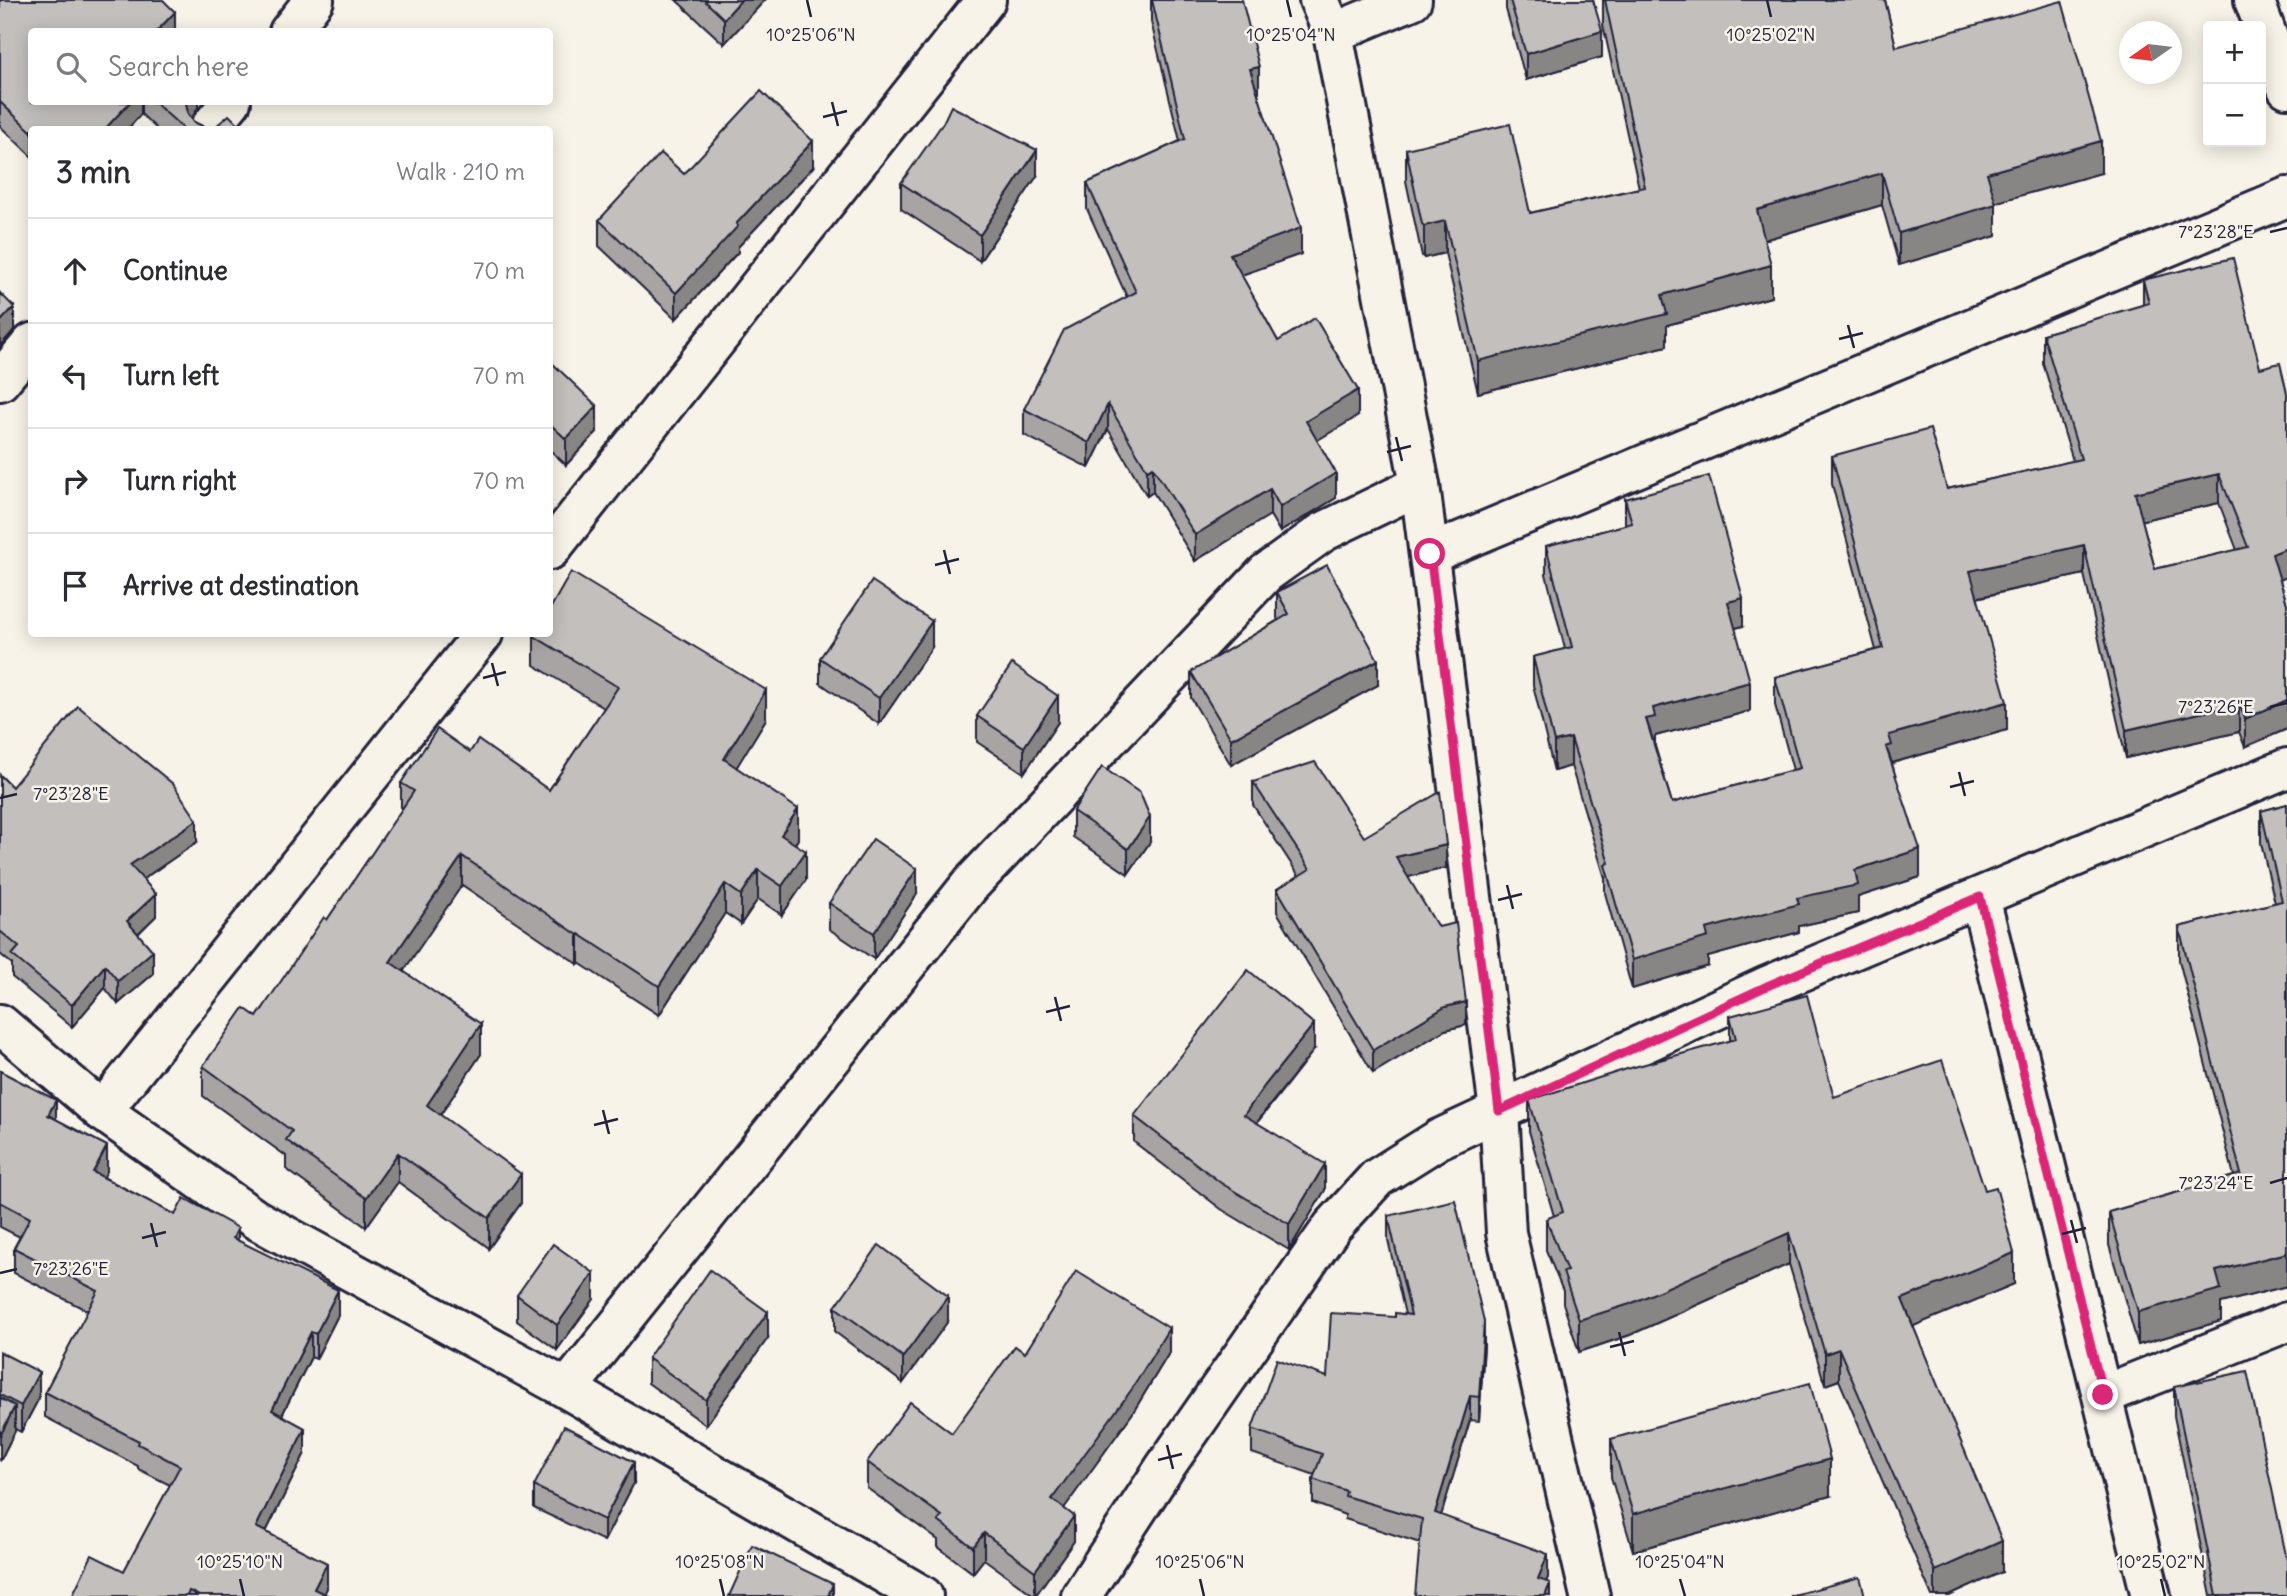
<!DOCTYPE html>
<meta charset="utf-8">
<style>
body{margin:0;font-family:Delius,sans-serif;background:#f7f7f7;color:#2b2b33}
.controls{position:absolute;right:21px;top:21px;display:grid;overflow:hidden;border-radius:7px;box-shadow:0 4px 18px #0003}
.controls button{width:63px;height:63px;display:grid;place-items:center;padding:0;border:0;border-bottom:2px solid #e1e1e2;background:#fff;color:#2b2b33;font:35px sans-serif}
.compass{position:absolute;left:2119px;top:21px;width:63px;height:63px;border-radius:50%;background:#fff;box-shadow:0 4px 18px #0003;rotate:256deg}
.stop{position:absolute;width:21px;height:21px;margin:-16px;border:5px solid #db2777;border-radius:50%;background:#fff}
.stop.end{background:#db2777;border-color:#fff;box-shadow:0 2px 7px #0008}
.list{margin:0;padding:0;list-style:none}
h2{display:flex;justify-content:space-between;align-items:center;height:91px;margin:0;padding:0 28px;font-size:30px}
h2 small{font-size:23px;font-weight:400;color:#7c7c81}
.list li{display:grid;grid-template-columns:46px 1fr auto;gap:21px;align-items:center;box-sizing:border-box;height:105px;padding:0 28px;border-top:2px solid #e1e1e2}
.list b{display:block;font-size:26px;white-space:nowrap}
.list em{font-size:23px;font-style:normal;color:#7c7c81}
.icon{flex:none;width:38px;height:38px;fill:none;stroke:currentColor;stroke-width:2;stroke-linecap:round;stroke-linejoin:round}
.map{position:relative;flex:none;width:2287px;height:1596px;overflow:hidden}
.search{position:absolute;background:#fff;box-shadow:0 4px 18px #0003;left:28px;top:28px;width:525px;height:77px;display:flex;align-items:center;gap:18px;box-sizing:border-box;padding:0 24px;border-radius:7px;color:#7c7c81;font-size:26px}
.panel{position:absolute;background:#fff;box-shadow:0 4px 18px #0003;left:28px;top:126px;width:525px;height:511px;border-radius:7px}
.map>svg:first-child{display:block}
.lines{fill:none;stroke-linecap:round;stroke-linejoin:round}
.minor-casing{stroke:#22223b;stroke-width:44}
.tertiary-casing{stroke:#22223b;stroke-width:44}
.minor{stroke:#f7f3e8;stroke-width:38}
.tertiary{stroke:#f7f3e8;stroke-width:38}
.wall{fill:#a7a4a3;stroke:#22223b;stroke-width:2;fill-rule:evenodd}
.shaded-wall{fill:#888684;stroke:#22223b;stroke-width:2}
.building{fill:#c2bfbd;stroke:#22223b;stroke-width:2;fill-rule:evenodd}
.route{stroke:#db2777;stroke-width:9}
.ticks{fill:none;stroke:#22223b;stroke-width:2.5}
.ticks-label{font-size:18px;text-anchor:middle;fill:#22223b;stroke:#f7f3e8;stroke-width:5;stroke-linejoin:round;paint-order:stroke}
</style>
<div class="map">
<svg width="2287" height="1596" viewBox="0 0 2287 1596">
<rect width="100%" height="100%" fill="#f7f3e8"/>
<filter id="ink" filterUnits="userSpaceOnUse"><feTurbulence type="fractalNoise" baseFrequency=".0143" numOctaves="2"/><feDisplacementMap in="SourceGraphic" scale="14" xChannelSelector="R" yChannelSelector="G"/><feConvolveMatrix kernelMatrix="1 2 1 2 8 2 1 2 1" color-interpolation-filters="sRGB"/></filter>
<g filter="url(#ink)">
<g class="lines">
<!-- minor casing -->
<g class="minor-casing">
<g id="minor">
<polyline points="1319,0 1333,33 1420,485 1499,1111 1506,1233 1590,1596"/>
<polyline points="2254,0 2287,88"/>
<polyline points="289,32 314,0"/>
<polyline points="1333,33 1412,0"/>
<polyline points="208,130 231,102"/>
<polyline points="0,381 32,343"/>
<polyline points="550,550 986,0"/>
<polyline points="1430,554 2287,197"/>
<polyline points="1980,897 2151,1596"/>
<polyline points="102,1111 483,634"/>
<polyline points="567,1389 971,884 1266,573 1323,532 1420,485"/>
<polyline points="2103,1395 2287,1322"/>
<polyline points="1081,1596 1165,1467 1332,1227 1377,1178 1439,1139 1767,986 2287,768"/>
</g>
</g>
<!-- tertiary casing -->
<g class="tertiary-casing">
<polyline id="tertiary" points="0,1024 102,1111 255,1219 567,1389 923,1596"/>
</g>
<!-- minor -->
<use href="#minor" class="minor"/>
<!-- tertiary -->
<use href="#tertiary" class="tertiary"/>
</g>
<!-- wall -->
<g class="wall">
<polygon points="0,0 175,32 32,102 198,102 198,108 191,119 194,122 204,127 244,130 158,130 141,114 127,130 32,130 32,157 0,126"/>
<polygon points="676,0 765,0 724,44"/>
<polygon points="1151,0 1242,0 1258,93 1301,254 1241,275 1278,341 1358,416 1317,440 1336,498 1280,532 1270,515 1195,561 1153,492 1147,496 1108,429 1089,468 1024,435 1024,409 1127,297 1087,209 1087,183 1180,141 1151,22"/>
<polygon points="1506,0 1593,0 1602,57 1526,80 1506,9"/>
<polygon points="1603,0 1885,0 1896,47 2101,173 1996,202 1996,236 1899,265 1882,205 1764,240 1771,297 1667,325 1667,346 1478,393 1445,253 1424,258 1422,256 1406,181 1406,149 1530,213 1639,188 1603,25"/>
<polygon points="813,167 738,247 738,252 676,319 599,246 599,220"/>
<polygon points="1037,176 980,261 901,209 901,183"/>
<path d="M2143,280l137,300 7,24v125l-42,18 -6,-15 -113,26 -42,-184 -107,24 30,132 -115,33 28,114 -62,20v16l-59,13v6l-91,25v9l-76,23 -27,-96v-15l-34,-112 -17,5 -21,-86v-28l32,-8 -19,-75v-28l79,-21v-26l118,127 -8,2 15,83 -95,25v10l17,57 121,-33 -18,-65v-28l101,-27 -44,-166v-28l115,33 126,-28 -30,-98v-29l100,-29zM2219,503l18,47 -82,19 -13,-49z"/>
<polygon points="550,361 597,432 566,465 550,450"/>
<polygon points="1277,592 1378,685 1231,765 1191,698 1191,672 1278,620 1277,618"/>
<polygon points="534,636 766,719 736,767 798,839 795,844 806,880 782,915 758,899 741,924 725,913 659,1015 579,963 578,964 462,885 403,971 481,1054 440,1115 521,1203 489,1248 398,1182 366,1227 286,1169 286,1156 203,1096 203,1066 257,1017 327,920 401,811 401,783 470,752 549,790 604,708 534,665"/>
<polygon points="932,647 879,724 820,683 820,658"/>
<polygon points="977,716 1058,722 1024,773 977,742"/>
<polygon points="0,775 12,787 197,842 143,879 156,916 138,934 153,974 118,1004 105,988 72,1027 12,977 12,964 0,954"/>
<polygon points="1253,782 1364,837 1446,868 1408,877 1466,1025 1445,1030 1373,1073 1277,912 1277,889 1299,876 1253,805"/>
<polygon points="2287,804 2287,1286 2221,1303 2221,1321 2138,1345 2109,1245 2109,1212 2234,1176 2179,960 2179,927 2275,903 2261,843 2261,811"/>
<polygon points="1073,811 1150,842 1128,874 1073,837"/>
<polygon points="917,894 874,959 829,929 829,903"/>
<polygon points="1730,1016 1834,1097 2014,1284 1913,1326 2002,1572 1949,1596 1932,1596 1839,1380 1825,1385 1789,1264 1630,1335 1579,1352 1563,1303 1563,1291 1546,1250 1546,1219 1554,1216 1529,1131 1529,1100 1730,1041"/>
<polygon points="1314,1050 1257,1123 1325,1190 1289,1250 1221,1209 1134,1142 1134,1116"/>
<polygon points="0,1071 56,1119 107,1171 103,1177 175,1215 238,1241 338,1315 316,1359 311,1357 282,1415 305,1453 266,1532 327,1588 324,1594 329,1596 72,1596 124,1571 170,1485 138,1469 138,1466 45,1417 45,1392 88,1311 14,1273 14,1248 20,1237 0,1227"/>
<polygon points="1388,1216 1484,1345 1479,1421 1470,1420 1441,1515 1548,1577 1546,1582 1550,1596 1420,1543 1345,1519 1345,1515 1313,1503 1313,1479 1315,1475 1252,1453 1252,1429 1327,1377 1395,1317 1405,1314 1388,1240"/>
<polygon points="517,1295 594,1299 557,1350 517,1321"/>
<polygon points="835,1307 948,1321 903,1383 835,1332"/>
<polygon points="768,1338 706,1425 648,1383 648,1358"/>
<polygon points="0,1352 39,1398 21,1432 15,1429 15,1431 0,1461"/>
<polygon points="1025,1353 1169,1353 1132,1414 1064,1508 1074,1541 1035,1596 984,1559 973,1573 938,1547 938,1540 867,1488 867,1462 952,1433"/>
<polygon points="2174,1387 2287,1596 2211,1596 2174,1416"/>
<polygon points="1611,1439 1830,1496 1633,1551 1611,1477"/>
<polygon points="634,1483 604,1541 534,1508 534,1486"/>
</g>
<!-- shaded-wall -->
<g class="shaded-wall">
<polygon points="741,0 765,0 724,44 724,19"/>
<polygon points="175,12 175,32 156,32"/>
<polygon points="1602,31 1602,57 1526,80 1526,54"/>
<polygon points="1259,67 1259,92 1250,94 1250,69"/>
<polygon points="130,102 141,102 141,114 127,130 104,130"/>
<polygon points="187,102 198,102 198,108 186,127 186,103"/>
<polygon points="813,141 813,167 738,247 738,252 676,319 676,293 736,224"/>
<polygon points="2101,141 2101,173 1987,205 1987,173"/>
<polygon points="1037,150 1037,176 980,261 980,235"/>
<polygon points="1882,173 1882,205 1757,242 1757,210"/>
<polygon points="1996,204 1996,236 1899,265 1899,233"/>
<polygon points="1445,221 1445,253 1424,258 1424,226"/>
<polygon points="1301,228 1301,254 1230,279 1230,254"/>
<polygon points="1771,265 1771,297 1667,325 1667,346 1478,393 1478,361 1662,295"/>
<polygon points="14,307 14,330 0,346 0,322"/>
<polygon points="1358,390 1358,416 1306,447 1306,421"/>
<polygon points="1108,404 1108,429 1089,468 1089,443"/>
<polygon points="597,406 597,432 566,465 566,439"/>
<polygon points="1153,467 1153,492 1147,496 1147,470"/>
<polygon points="1336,473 1336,498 1280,532 1280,507"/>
<polygon points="2219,474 2219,503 2135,522 2135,493"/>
<polygon points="1270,489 1270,515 1195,561 1195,535"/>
<polygon points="2084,545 2084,574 1970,599 1970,571"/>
<polygon points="2287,548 2287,577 2272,583 2272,554"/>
<polygon points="1743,598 1743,626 1728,630 1728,602"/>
<polygon points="932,621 932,647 879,724 879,698"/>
<polygon points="1378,660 1378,685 1231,765 1231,739"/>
<polygon points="1750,682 1750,711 1655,736 1655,746 1646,719 1653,708"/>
<polygon points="766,690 766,719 724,788 724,759"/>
<polygon points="1058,696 1058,722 1024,773 1024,747"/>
<polygon points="2287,700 2287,729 2245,747 2245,719"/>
<polygon points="2007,702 2007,730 1892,763 1886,747 1889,735"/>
<polygon points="2239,704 2239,732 2126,758 2126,730"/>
<polygon points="1571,738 1571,766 1554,771 1554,742"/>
<polygon points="798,809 798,839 781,864 781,835"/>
<polygon points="1150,817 1150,842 1128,874 1128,849"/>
<polygon points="197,820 197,842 130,888 130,865"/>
<polygon points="1446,845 1446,868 1396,880 1396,857"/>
<polygon points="1920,849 1920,877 1858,897 1858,913 1799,926 1799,932 1708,957 1708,966 1632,989 1632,960 1706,929 1797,898 1855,870"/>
<polygon points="806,851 806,880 782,915 782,886"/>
<polygon points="462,856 462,885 390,991 390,962"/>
<polygon points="917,869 917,894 874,959 874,933"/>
<polygon points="758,870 758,899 741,924 741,895"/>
<polygon points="725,884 725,913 659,1015 659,986"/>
<polygon points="156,894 156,916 127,944 127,921"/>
<polygon points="579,934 579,963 578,964 578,935"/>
<polygon points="153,951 153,974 118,1004 118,981"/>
<polygon points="105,965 105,988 72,1027 72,1005"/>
<polygon points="1466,1002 1466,1025 1445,1030 1373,1073 1373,1050 1445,1007"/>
<polygon points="481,1024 481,1054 427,1135 427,1105"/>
<polygon points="1314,1024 1314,1050 1265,1111 1244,1141 1244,1115 1265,1085"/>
<polygon points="56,1100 56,1125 48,1115"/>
<polygon points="107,1146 107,1171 93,1197 93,1172"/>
<polygon points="398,1153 398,1182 366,1227 366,1198"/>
<polygon points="1325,1164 1325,1190 1289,1250 1289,1224"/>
<polygon points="521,1174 521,1203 489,1248 489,1218"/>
<polygon points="238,1228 238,1253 233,1238"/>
<polygon points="1789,1233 1789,1264 1630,1335 1579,1352 1579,1320"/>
<polygon points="2014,1253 2014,1284 1902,1331 1902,1299"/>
<polygon points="2287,1253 2287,1286 2221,1303 2221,1321 2138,1345 2138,1312 2216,1271"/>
<polygon points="594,1273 594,1299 557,1350 557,1325"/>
<polygon points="338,1290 338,1315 316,1359 316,1334"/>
<polygon points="948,1296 948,1321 903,1383 903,1357"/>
<polygon points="768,1312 768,1338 706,1425 706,1400"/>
<polygon points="1484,1321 1484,1345 1479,1421 1479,1397"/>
<polygon points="1169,1328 1169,1353 1132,1414 1052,1525 1052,1499"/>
<polygon points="311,1332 311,1357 272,1435 272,1410"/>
<polygon points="1839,1349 1839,1380 1825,1385 1825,1354"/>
<polygon points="39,1372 39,1398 21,1432 21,1406"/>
<polygon points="1470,1396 1470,1420 1435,1536 1435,1513"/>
<polygon points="15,1406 15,1431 0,1461 0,1436"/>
<polygon points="305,1428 305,1453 256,1552 256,1527"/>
<polygon points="1830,1459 1830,1496 1633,1551 1633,1514"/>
<polygon points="634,1462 634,1483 604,1541 604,1520"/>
<polygon points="1074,1516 1074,1541 1035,1596 1035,1571"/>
<polygon points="984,1533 984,1559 973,1573 973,1547"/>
<polygon points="2002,1541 2002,1572 1949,1596 1935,1596 1935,1571"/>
<polygon points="1548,1554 1548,1577 1541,1596 1538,1579"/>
<polygon points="327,1563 327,1588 323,1596 314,1589"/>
<polygon points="1550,1583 1550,1596 1545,1596"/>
<polygon points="833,1584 833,1596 828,1596"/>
</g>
<!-- building -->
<g class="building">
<polygon points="0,0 163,0 175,12 156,32 32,32 32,102 130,102 104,130 32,130 32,132 0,102"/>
<polygon points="704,0 741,0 724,19"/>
<polygon points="1152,0 1242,0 1259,67 1250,69 1301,228 1230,254 1278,341 1315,318 1358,390 1306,421 1336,473 1280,507 1270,489 1195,535 1153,467 1147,470 1108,404 1089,443 1024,409 1064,330 1136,292 1087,183 1185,139"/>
<polygon points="1510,0 1593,0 1602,31 1526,54"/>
<polygon points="1605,0 1885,0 1896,47 2062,1 2101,141 1987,173 1996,204 1899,233 1882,173 1757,210 1771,265 1662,295 1667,314 1478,361 1445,221 1424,226 1422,224 1406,149 1510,124 1530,213 1645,187"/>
<polygon points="761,91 813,141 736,224 738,226 676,293 599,220 661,153 684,174"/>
<polygon points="154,102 187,102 186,103 188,114 194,122 204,127 215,127 229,115 244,130 185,130"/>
<polygon points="951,106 1037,150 980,235 901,183 943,123"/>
<path d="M2233,258l27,110 20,-5 7,30v155l-15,6 15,50v96l-42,19 -6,-15 -113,26 -42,-185 -114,26 37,131 -118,33 3,10 -6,2 34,102 -65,21 3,15 -61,13 2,6 -93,25 2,8 -76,23 -27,-95 4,-2 -38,-125 -17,4 -21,-85 39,-10 -26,-101 86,-23 -7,-24 84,-23 34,122 -15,4 22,80 -97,26 2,9 -9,2 26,84 128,-35 -25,-91 108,-29 -51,-192 98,-27 17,60 134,-30 -38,-125 106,-31 -6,-23zM2219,474l29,73 -93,22 -20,-76z"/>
<polygon points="0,293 14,307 0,322"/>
<polygon points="550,361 597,406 566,439 550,424"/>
<polygon points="1327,565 1378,660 1231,739 1191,672 1289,614 1277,592"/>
<polygon points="571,572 766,690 724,759 798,809 781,835 806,851 782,886 758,870 741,895 725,884 659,986 579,934 578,935 462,856 390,962 481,1024 427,1105 521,1174 489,1218 398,1153 366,1198 286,1140 292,1131 203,1066 244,1008 257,1017 324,917 327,920 414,791 401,783 437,729 470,752 478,740 549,790 618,687 534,636 535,634 550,634 550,609"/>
<polygon points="872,581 932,621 879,698 820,658"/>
<polygon points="1012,664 1058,696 1024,747 977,716"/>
<polygon points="78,706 173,784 197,820 130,865 156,894 127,921 153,951 118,981 105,965 72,1005 12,955 19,947 0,931 0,775 12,787"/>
<polygon points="1315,762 1364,837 1440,792 1446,845 1396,857 1438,927 1456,923 1466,1002 1445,1007 1373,1050 1277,889 1310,869 1253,782"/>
<polygon points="1102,767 1140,793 1150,817 1128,849 1073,811"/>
<polygon points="2287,804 2287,1253 2216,1271 2221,1289 2138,1312 2109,1212 2241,1174 2179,927 2282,901 2261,811"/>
<polygon points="873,839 917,869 874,933 829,903"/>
<polygon points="1248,970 1314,1024 1265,1085 1244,1115 1325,1164 1289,1224 1221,1183 1134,1116"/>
<polygon points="1807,995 1834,1097 1942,1060 1985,1190 1996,1187 2014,1253 1902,1299 2002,1541 1935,1571 1839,1349 1825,1354 1789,1233 1630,1304 1579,1320 1563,1272 1567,1271 1546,1219 1563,1212 1529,1100 1627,1069 1736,1039 1730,1016"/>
<polygon points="0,1071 56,1100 48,1115 107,1146 93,1172 175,1215 184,1198 238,1228 233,1238 338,1290 316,1334 311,1332 272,1410 305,1428 256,1527 327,1563 314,1589 329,1596 199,1596 189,1591 187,1596 72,1596 92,1555 124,1571 180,1466 138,1444 139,1441 45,1392 98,1291 14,1248 30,1218 0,1202"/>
<polygon points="1455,1200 1484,1321 1479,1397 1470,1396 1435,1513 1548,1554 1538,1579 1550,1583 1545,1596 1415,1596 1422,1519 1345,1496 1346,1491 1313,1479 1322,1454 1252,1429 1277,1359 1327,1377 1331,1313 1395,1317 1395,1313 1411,1315 1388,1216"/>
<polygon points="553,1244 594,1273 557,1325 517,1295"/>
<polygon points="879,1245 948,1296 903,1357 835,1307"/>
<polygon points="710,1270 768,1312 706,1400 648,1358"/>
<polygon points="1076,1271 1169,1328 1132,1389 1052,1499 1074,1516 1035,1571 984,1533 973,1547 938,1521 942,1516 867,1462 910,1402 952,1433 1015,1346 1025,1353"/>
<polygon points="0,1352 39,1372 21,1406 0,1395"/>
<polygon points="2247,1371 2287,1560 2287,1596 2217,1596 2174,1387"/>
<polygon points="1810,1383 1830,1459 1633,1514 1611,1439"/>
<polygon points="0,1398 15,1406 0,1436"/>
<polygon points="564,1426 634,1462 604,1520 534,1486"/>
<polygon points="752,1545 833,1584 828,1596 729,1596"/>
<polygon points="1860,1577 1865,1596 1790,1596"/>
</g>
</g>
<g class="lines" filter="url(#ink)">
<!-- route -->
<polyline class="route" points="1430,554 1499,1111 1767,986 1980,897 2103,1395"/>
</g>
<!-- ticks -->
<path class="ticks" d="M807,0l4,17M1287,0l4,17M1767,0l4,17M832,102l6,24M823,117l24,-6M2270,232l17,-4M1848,325l6,23M1839,339l24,-6M1396,437l6,24M1387,452l24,-6M944,550l6,24M935,565l24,-6M492,663l6,23M483,678l23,-6M2270,707l17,-4M1959,772l6,24M1950,787l24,-6M0,798l17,-4M1507,885l6,24M1498,900l24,-6M1055,997l6,24M1046,1012l24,-6M603,1110l6,24M594,1125l24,-6M2270,1183l17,-5M2071,1220l6,23M151,1223l6,24M2062,1234l24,-6M142,1238l24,-6M0,1273l17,-4M1619,1332l6,24M1610,1347l24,-6M1167,1445l6,24M1158,1460l24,-6M240,1579l4,17M720,1579l4,17M1200,1579l4,17M1680,1579l5,17M2161,1579l4,17"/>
<g class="ticks-label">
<text x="811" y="41">10°25'06"N</text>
<text x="1291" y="41">10°25'04"N</text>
<text x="1771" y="41">10°25'02"N</text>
<text x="2216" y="238">7°23'28"E</text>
<text x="2216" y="713">7°23'26"E</text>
<text x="71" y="800">7°23'28"E</text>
<text x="2216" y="1189">7°23'24"E</text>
<text x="71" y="1275">7°23'26"E</text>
<text x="240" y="1568">10°25'10"N</text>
<text x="720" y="1568">10°25'08"N</text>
<text x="1200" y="1568">10°25'06"N</text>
<text x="1680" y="1568">10°25'04"N</text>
<text x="2161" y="1568">10°25'02"N</text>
</g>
</svg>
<div class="controls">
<button>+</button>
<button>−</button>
</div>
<svg class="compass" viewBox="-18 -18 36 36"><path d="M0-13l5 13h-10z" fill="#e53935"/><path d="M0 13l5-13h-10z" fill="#7c7c81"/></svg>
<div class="stop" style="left:1430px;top:554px"></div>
<div class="stop end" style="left:2103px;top:1395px"></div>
<div class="search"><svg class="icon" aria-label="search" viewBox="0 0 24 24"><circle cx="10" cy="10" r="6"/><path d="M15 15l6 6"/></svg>Search here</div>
<section class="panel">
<h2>3 min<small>Walk · 210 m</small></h2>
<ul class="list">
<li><svg class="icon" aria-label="ahead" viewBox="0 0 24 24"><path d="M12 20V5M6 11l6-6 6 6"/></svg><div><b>Continue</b></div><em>70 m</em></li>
<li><svg class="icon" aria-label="left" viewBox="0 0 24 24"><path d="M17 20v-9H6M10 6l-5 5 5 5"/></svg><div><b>Turn left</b></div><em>70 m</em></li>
<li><svg class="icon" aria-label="right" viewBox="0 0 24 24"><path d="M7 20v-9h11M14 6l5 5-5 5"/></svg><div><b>Turn right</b></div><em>70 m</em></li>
<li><svg class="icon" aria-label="arrive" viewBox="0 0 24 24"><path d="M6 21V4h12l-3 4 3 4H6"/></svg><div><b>Arrive at destination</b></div></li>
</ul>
</section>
</div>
